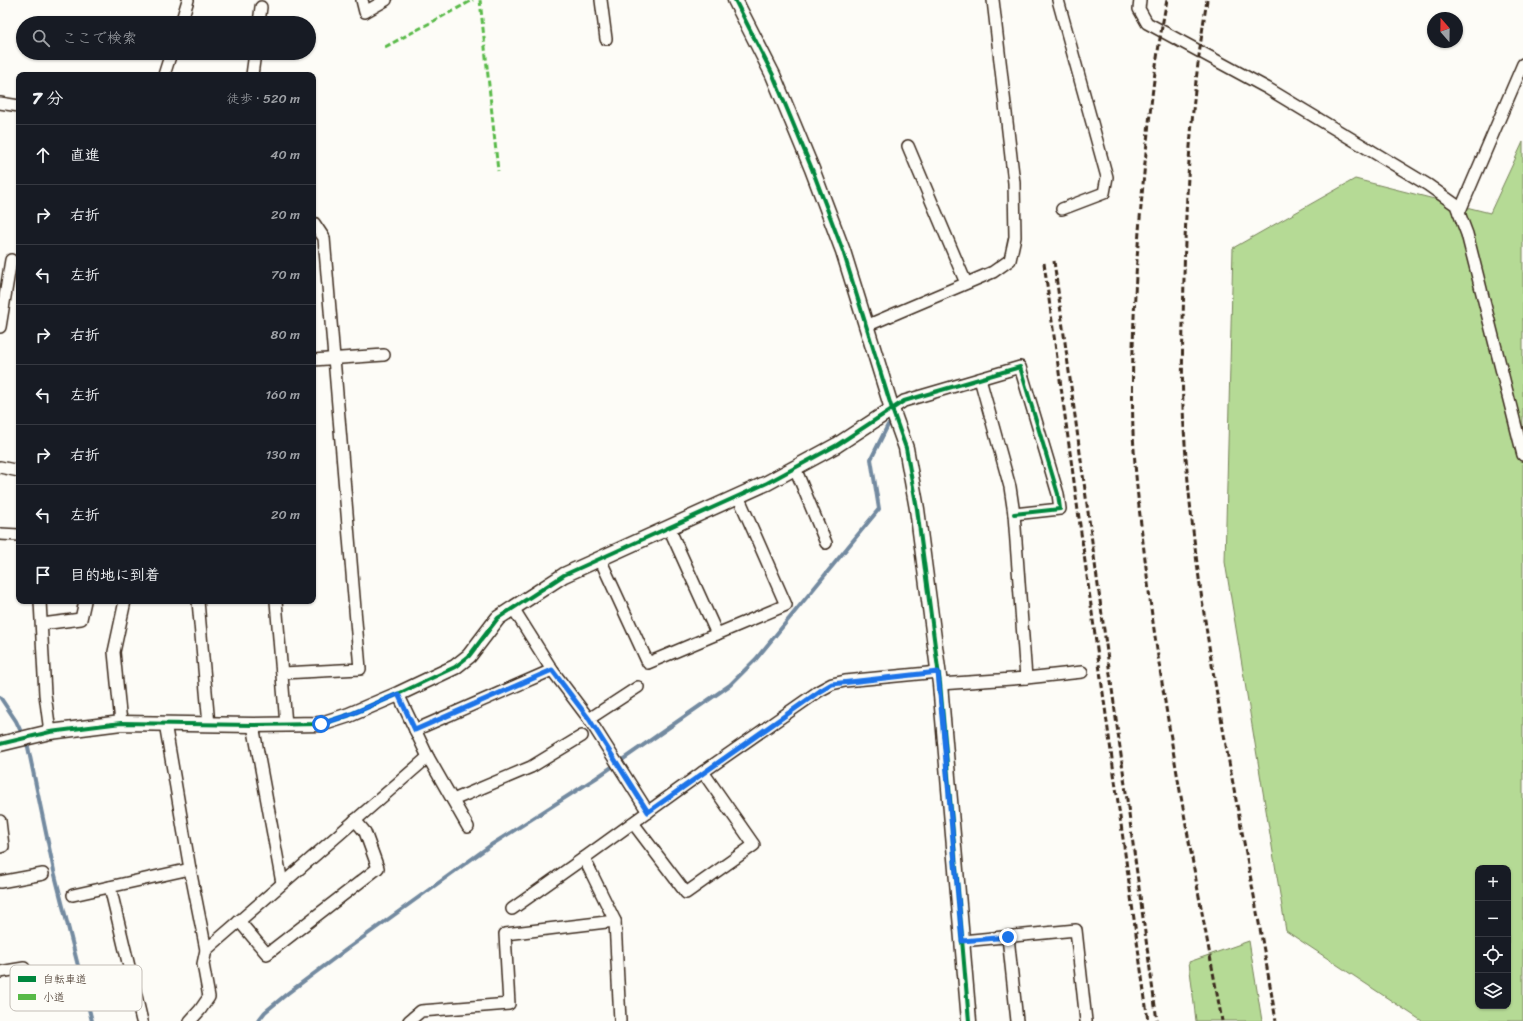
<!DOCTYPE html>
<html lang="ja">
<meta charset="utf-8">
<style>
body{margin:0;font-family:Sriracha,"Klee One",sans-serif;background:#20242c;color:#f1f3f6}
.controls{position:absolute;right:12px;bottom:12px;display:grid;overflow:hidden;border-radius:8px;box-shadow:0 1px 3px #0004}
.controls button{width:36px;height:36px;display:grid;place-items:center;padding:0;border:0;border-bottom:1px solid #363941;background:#171b24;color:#f1f3f6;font:20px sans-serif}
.compass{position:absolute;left:1427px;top:12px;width:36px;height:36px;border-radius:50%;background:#171b24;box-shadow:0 1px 3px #0004;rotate:340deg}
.stop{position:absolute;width:12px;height:12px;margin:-9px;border:3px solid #1a73e8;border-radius:50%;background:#fff}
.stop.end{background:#1a73e8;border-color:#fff;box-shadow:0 1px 4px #0008}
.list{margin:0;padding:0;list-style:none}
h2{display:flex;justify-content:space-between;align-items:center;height:52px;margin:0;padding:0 16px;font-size:17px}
h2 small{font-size:13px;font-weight:400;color:#9ea1a6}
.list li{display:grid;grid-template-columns:26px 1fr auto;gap:12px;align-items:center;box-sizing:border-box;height:60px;padding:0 16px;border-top:1px solid #363941}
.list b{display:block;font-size:15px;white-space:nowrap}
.list em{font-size:13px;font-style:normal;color:#9ea1a6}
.icon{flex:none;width:22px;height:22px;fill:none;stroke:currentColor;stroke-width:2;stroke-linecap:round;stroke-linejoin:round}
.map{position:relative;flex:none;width:1523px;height:1021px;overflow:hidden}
.search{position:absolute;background:#171b24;box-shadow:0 1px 3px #0004;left:16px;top:16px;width:300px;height:44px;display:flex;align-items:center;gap:10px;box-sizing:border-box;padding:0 14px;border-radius:22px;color:#9ea1a6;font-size:15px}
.panel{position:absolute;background:#171b24;box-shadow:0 1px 3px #0004;left:16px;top:72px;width:300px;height:532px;border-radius:8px}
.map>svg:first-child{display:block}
.green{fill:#b5da95;stroke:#78825a;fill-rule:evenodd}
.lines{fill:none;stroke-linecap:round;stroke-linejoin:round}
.stream{stroke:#738aa0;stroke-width:4}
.minor-casing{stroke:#3b2a1e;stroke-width:14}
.tertiary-casing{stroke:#3b2a1e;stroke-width:17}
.minor{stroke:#fdfcf7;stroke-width:11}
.tertiary{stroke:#fdfcf7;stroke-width:14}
.rail{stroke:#3b2a1e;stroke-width:3;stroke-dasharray:6 3;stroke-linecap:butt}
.quiet{stroke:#58b947;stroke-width:3;stroke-dasharray:6 3;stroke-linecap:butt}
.cycleway-casing{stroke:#fdfcf7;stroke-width:6}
.cycleway{stroke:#00873e;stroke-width:4}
.route{stroke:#1a73e8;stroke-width:5}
.key{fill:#fdfcf7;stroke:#c3bdb6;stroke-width:1}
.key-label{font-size:11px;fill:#3b2a1e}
</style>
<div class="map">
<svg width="1523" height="1021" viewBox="0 0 1523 1021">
<rect width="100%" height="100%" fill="#fdfcf7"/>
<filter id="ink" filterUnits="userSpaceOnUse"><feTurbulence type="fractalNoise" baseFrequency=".025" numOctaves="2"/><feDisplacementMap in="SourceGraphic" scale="8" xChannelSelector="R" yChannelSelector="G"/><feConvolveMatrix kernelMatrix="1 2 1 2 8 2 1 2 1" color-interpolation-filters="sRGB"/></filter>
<g filter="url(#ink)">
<!-- green -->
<g class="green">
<path d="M1523,142v879h-101l-136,-90 -61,-369 8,-314 122,-69 135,34zM1478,868h30v138h-30z"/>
<polygon points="1249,941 1262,1021 1196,1021 1189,962"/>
</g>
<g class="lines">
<!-- stream -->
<g class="stream">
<polyline points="0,697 16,721 28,747 54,871 92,1021"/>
<polyline points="258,1021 265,1012 288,993 347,949 491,845 596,778 730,685 756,659 879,509 871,459 888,425"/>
</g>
<!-- minor casing -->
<g class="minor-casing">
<g id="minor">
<polyline points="362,0 365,12 386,0"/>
<polyline points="601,0 606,39"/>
<polyline points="1058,0 1107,177 1104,193 1062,209"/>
<polyline points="1140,0 1139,9 1147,23 1267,88 1428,185 1456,205 1467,234 1523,455"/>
<polyline points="181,23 188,0"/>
<polyline points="259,23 261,7"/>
<polyline points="164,75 171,53"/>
<polyline points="252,75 255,53"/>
<polyline points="0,103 19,106"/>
<polyline points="908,146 966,283"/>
<polyline points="1459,213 1523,64"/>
<polyline points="866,326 993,272 1010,260 1015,237 1014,183 993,0"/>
<polyline points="0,327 11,260"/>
<polyline points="313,360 384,355"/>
<polyline points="892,409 904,401 1020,367 1058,494 1060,509 1014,514"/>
<polyline points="0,467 19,471"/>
<polyline points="795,468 826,543"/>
<polyline points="669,528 717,634"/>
<polyline points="0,534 19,535"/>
<polyline points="600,559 648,663 786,605 738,496"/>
<polyline points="40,601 45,694 50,732"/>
<polyline points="198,601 209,725"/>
<polyline points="276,601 286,725"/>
<polyline points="513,608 552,670 589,719 648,812"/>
<polyline points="42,624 81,619 85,601"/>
<polyline points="283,673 360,669 324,238 314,223 313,223"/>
<polyline points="1026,678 1082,672"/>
<polyline points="940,684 1026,678 1014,514 1010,487 980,379"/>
<polyline points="398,694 428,757 468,827"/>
<polyline points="589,719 638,687"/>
<polyline points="121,723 114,652 125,601"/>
<polyline points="165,723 190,869 206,950 428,757"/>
<polyline points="253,725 282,883"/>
<polyline points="415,730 552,670"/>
<polyline points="453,800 531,767 582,736"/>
<polyline points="0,821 3,846 0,847"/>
<polyline points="633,823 686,893 754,845 703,772"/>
<polyline points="0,882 43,874"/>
<polyline points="110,887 142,1021"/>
<polyline points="73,895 190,869"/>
<polyline points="512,909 584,858"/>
<polyline points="239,921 267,954 378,868 365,832 355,820"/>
<polyline points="615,921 620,1021"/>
<polyline points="1008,937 1017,1021"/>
<polyline points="962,941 1076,930 1086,1021"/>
<polyline points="0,972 24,968"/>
<polyline points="190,1021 200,1010 209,997 203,964 206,950"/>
<polyline points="409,1021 421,1011 509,1004 505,934 615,921 584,858 703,772 819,691 832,684 845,681 938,672"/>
</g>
</g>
<!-- tertiary casing -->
<g class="tertiary-casing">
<g id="tertiary">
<polyline points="735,0 773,75 812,169 843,251 892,409 906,448 917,509 940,684 969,1021"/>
<polyline points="0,744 50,732 121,723 253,725 321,724 349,715 398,694 455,667 469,656 498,618 564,575 767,483 837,445 892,409"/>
</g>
</g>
<!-- minor -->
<use href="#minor" class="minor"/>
<!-- tertiary -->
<use href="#tertiary" class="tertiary"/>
<!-- rail -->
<g class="rail">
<path d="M1167,0c-13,64 -19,130 -25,195 -7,79 -11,159 -9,238 3,58 11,117 18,175 19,138 46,276 71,413"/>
<path d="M1207,0c-15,92 -21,185 -23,278 -1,50 -3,101 0,150 12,201 60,396 92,593"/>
<polyline points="1054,261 1157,1021"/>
<polyline points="1044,263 1148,1021"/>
</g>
<!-- quiet -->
<g class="quiet">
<polyline points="480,0 498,171"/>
<polyline points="385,47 473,0"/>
</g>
<!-- cycleway casing -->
<g class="cycleway-casing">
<g id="cycleway">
<polyline points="735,0 773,75 812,169 843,251 892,409 906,448 917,509 940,684 969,1021"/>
<polyline points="0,744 50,732 121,723 253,725 321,724 349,715 398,694 455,667 469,656 498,618 564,575 767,483 837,445 904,401 1020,367 1058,494 1060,509 1014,514"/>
</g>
</g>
<!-- cycleway -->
<use href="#cycleway" class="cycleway"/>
</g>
</g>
<g class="lines" filter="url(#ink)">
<!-- route -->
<polyline class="route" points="321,724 349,715 398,694 415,730 552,670 589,719 648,812 820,691 832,684 938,672 962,941 1008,937"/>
</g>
<!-- legend -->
<rect x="10" y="965" width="132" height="46" rx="6" class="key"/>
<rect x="18" y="976" width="18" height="6" fill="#00873e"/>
<rect x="18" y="994" width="18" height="6" fill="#58b947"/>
<g class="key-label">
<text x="43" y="983">自転車道</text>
<text x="43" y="1001">小道</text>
</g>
</svg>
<div class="controls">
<button>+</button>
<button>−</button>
<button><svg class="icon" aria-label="locate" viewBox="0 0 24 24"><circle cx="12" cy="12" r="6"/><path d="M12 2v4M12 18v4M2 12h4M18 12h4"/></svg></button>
<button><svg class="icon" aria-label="layers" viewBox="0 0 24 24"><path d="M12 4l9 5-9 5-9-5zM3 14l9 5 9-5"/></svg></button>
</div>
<svg class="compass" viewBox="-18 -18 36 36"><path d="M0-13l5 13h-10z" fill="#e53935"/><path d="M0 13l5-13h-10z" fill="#9ea1a6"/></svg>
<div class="stop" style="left:321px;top:724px"></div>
<div class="stop end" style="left:1008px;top:937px"></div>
<div class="search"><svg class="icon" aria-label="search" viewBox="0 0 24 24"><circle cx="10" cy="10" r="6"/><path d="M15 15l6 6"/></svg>ここで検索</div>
<section class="panel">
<h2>7 分<small>徒歩 · 520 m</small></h2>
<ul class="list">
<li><svg class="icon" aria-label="ahead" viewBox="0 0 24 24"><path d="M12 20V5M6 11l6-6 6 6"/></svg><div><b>直進</b></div><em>40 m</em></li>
<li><svg class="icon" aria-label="right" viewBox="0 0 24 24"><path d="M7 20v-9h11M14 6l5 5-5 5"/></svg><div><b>右折</b></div><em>20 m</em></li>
<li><svg class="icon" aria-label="left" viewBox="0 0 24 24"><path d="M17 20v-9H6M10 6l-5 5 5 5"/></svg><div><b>左折</b></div><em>70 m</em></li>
<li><svg class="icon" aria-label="right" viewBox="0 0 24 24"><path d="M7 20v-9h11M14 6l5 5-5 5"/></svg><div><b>右折</b></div><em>80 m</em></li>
<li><svg class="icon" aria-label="left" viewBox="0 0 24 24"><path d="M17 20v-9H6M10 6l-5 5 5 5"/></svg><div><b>左折</b></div><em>160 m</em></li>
<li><svg class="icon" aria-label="right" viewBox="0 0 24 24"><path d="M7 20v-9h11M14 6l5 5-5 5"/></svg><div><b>右折</b></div><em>130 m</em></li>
<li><svg class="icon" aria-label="left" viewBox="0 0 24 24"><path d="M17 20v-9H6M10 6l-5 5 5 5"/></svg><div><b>左折</b></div><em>20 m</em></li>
<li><svg class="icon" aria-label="arrive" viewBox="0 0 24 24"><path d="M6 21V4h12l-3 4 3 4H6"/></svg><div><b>目的地に到着</b></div></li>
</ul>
</section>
</div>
